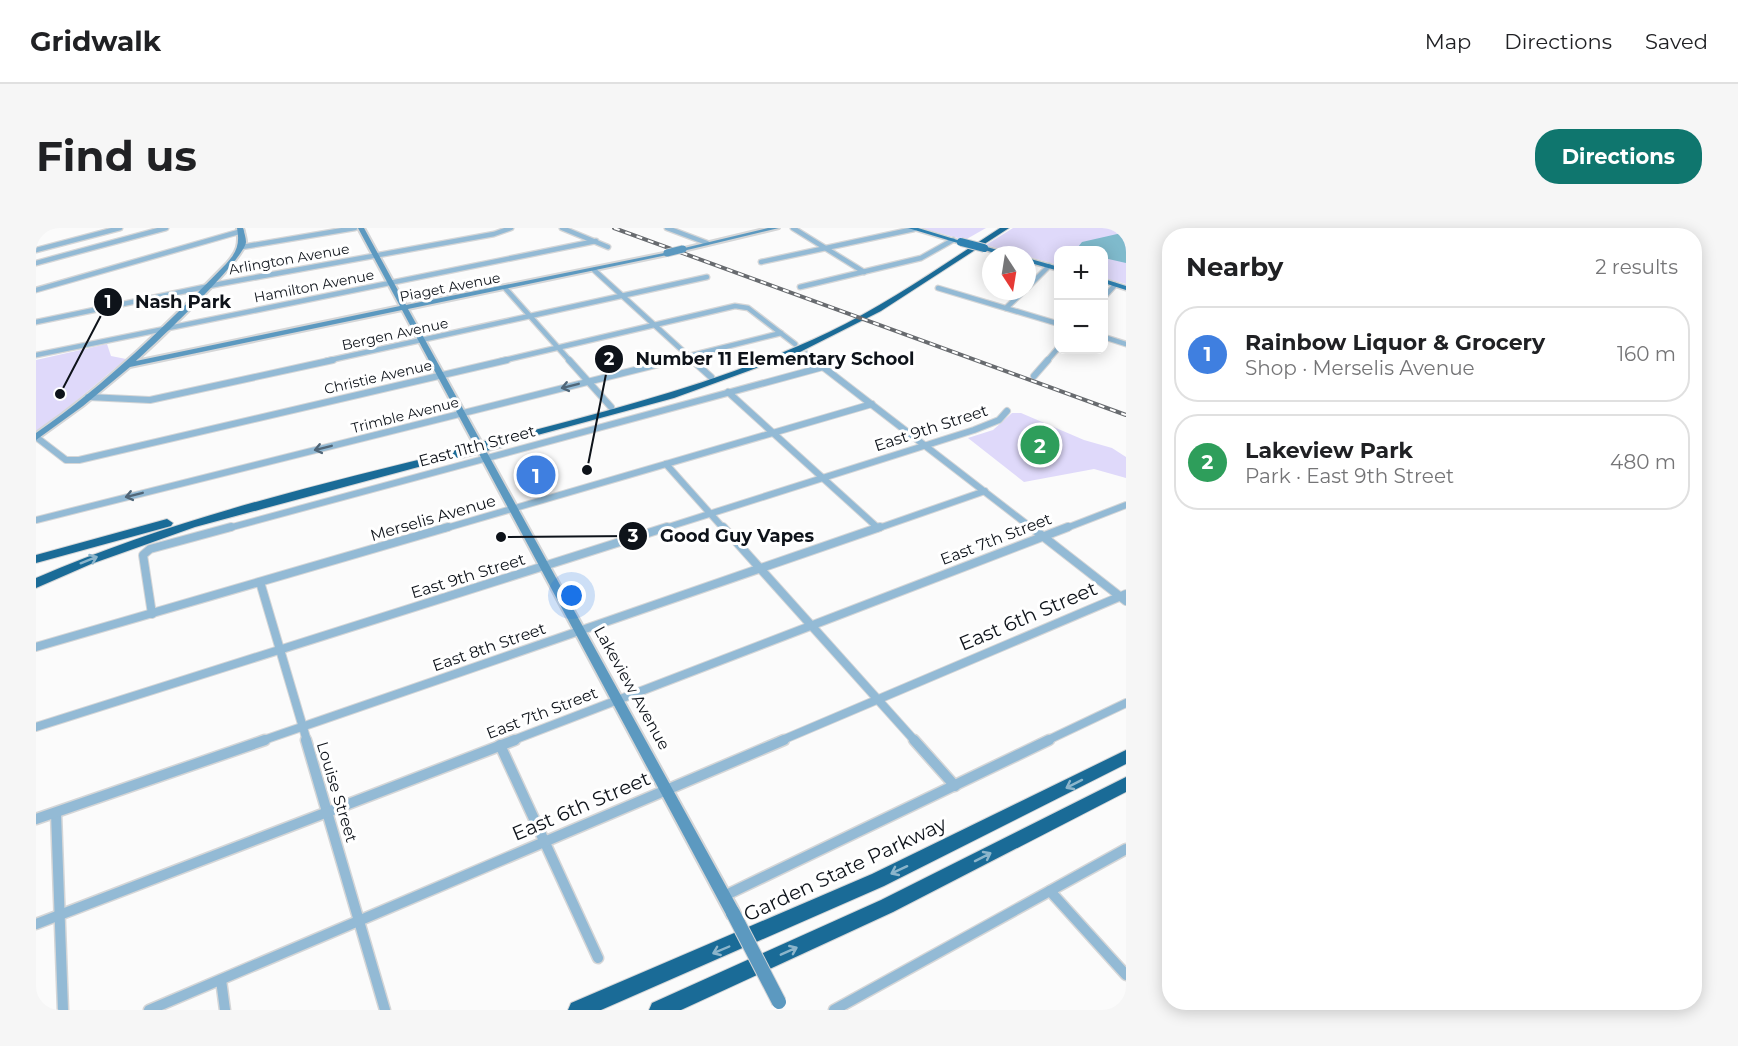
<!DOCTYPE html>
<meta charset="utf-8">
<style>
body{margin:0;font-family:Montserrat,sans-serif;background:#f6f6f6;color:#202124}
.controls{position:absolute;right:18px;top:18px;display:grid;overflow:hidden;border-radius:12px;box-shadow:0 3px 15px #0003}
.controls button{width:54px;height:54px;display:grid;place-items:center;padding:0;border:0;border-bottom:2px solid #e0e0e0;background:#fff;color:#202124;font:30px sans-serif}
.compass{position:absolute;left:946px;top:18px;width:54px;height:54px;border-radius:50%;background:#fff;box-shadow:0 3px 15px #0003;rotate:168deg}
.you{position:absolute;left:536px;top:368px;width:21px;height:21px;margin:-15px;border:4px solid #fff;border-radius:50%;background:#1a73e8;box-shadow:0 0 0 9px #1a73e833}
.badge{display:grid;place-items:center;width:39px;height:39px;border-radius:50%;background:#0f766e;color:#fff;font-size:20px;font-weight:700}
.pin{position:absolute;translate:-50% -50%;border:3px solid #fff;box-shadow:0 2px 6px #0006}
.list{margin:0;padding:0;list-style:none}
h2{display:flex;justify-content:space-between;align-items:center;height:78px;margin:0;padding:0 24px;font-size:26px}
h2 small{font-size:20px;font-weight:400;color:#757577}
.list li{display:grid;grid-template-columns:39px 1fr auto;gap:18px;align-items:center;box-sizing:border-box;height:96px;margin:0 12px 12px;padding:0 12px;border:2px solid #e0e0e0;border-radius:24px}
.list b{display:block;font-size:22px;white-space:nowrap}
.list p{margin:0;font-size:20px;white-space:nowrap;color:#757577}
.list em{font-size:20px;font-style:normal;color:#757577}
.map{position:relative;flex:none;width:1090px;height:782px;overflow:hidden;border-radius:24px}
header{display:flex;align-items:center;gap:36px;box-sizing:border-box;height:84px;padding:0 30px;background:#fff;border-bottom:2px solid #e0e0e0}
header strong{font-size:28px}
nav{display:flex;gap:33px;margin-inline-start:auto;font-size:21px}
.intro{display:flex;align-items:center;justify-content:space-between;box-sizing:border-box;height:144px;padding:0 36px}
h1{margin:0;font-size:42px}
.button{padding:15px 27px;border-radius:24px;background:#0f766e;color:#fff;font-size:21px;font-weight:700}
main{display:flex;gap:36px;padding:0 36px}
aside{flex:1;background:#fff;border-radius:24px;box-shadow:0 3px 15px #0003}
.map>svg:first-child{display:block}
.green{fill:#dfd9fa}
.water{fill:#7fbacc}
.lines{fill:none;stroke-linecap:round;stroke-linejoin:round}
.street-far3-casing{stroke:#d5d6d7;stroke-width:7}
.street-far2-casing{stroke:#d5d6d7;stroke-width:8}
.street-far1-casing{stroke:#d5d6d7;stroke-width:10}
.street-casing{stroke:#d5d6d7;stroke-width:13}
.secondary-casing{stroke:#d5d6d7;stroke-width:4}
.primary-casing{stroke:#d5d6d7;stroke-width:3}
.highway-casing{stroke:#d5d6d7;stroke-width:2}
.street-far3{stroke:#93bad5;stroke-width:4.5}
.street-far2{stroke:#93bad5;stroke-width:6}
.street-far1{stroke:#93bad5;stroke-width:8}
.street{stroke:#93bad5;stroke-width:10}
.secondary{fill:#5c99c0;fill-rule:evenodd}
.primary{fill:#2e81b1;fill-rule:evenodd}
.highway{fill:#1a6b97;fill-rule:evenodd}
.rail-casing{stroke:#686b6f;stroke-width:4}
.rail{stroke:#fff;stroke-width:2;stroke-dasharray:6;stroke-linecap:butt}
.secondary-bridge-far1-casing{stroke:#d5d6d7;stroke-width:9;stroke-linecap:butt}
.secondary-bridge-casing{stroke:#d5d6d7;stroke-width:16;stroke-linecap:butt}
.primary-bridge-casing{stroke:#d5d6d7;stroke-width:10;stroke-linecap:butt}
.highway-bridge-casing{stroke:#d5d6d7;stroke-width:13;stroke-linecap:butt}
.secondary-bridge-far1{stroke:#5c99c0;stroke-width:7}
.secondary-bridge{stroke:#5c99c0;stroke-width:14}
.primary-bridge{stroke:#2e81b1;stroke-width:8}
.highway-bridge{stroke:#1a6b97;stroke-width:10}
.oneway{stroke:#506678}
.oneway2{stroke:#8cb5cb}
.labels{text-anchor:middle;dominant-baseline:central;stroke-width:6;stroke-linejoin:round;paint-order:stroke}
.far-street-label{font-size:14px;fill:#0e131a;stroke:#fff}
.street-label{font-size:16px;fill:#0e131a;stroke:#fff}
.near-street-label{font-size:20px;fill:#0e131a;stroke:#fff}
.leader{fill:none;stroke:#0e131a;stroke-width:2}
.callout-dot{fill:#0e131a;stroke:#fff;stroke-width:2}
.mark-label{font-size:18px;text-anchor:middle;font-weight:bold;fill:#fff}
.callout-label{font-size:18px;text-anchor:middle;font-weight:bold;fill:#0e131a;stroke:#fff;stroke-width:6;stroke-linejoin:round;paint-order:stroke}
</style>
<header>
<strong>Gridwalk</strong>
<nav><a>Map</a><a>Directions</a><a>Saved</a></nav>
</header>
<div class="intro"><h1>Find us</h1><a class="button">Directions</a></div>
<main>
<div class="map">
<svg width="1090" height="782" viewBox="0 0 1090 782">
<rect width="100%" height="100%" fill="#fbfbfb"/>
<!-- green -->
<g class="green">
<polygon points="885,0 950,0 929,12"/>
<polygon points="977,0 1090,0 1090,56 1068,50 1068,22 1023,22 1022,37 950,17"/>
<polygon points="71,116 75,128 90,131 14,195 0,203 0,132"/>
<polygon points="976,185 985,185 1048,212 1076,220 1090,229 1090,250 1058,241 988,254 932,210 957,202"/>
</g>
<!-- water -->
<polygon class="water" points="1090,4 1090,35 1068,30 1068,22 1046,22 1042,19 1046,14"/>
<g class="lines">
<!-- street-far3 casing -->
<g class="street-far3-casing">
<g id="street-far3">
<polyline points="526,0 572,19"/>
<polyline points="631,0 671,15"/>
<polyline points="757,0 828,44"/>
<polyline points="206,19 319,0"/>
<polyline points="0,22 84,0"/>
<polyline points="725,34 878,1"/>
<polyline points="0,35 130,0"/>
<polyline points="558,42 658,133"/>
<polyline points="764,59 885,30 917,12"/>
<polyline points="469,60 534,133"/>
<polyline points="902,60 1023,96"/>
<polyline points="991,60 1013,38"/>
<polyline points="0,62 206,3"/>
<polyline points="1068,69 1079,57"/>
<polyline points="970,80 988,63"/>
<polyline points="0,94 183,56 458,6 475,0"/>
<polyline points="1068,109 1090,116"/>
<polyline points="771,126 780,133"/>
<polyline points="0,127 560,13"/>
<polyline points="290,133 671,49"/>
<polyline points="465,133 699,78 712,80 759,116"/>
<polyline points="633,133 745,105"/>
<polyline points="1011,133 1023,119"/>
</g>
</g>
<!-- street-far2 casing -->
<g class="street-far2-casing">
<g id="street-far2">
<polyline points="533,132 575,179"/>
<polyline points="656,132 675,149"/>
<polyline points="778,132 997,301"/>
<polyline points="998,148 1012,132"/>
<polyline points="692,164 842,300"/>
<polyline points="52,169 114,172 297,132"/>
<polyline points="0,209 30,232 43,232 471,132"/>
<polyline points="630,236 688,301"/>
<polyline points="0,292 639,132"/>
<polyline points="189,301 787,139"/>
<polyline points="407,301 836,176"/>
<polyline points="626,301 938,202 963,192 971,183"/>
<polyline points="840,301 949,263"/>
<polyline points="1028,301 1090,277"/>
</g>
</g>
<!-- street-far1 casing -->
<g class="street-far1-casing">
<g id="street-far1">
<polyline points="687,299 879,513"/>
<polyline points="995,299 1090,373"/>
<polyline points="224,354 271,513"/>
<polyline points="116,386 107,327 114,321 195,299"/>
<polyline points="0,419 412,299"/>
<polyline points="0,499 631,299"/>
<polyline points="225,513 844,299"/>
<polyline points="475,513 1032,299"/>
<polyline points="744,513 1090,366"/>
<polyline points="1010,513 1090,475"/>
</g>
</g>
<!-- street casing -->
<g class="street-casing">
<g id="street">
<polyline points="270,512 349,782"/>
<polyline points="878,512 919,558"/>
<polyline points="464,517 562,730"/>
<polyline points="20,585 27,782"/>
<polyline points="0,591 229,512"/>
<polyline points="1014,663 1090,747"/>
<polyline points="688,668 1013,512"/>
<polyline points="0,696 479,512"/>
<polyline points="185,752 189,782"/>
<polyline points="113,782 748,512"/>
<polyline points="798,782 1090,621"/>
</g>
</g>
<!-- secondary casing -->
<g class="secondary-casing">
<g id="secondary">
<path d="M201,0h6c1,4 3,10 3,14 -1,17 -92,103 -110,119l264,-55 -42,-78h6l42,77 263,-53 1,1 -3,2 -259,54 330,599 2,5 -2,5 -5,2 -5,-2 -326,-608 -272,57 -47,39 -47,34v-7c71,-49 130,-108 190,-169 11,-12 14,-20 11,-36z"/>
<polygon points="732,0 743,0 647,23 644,21"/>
</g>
</g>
<!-- primary casing -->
<g class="primary-casing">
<g id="primary">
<polygon points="872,0 882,0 928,14 925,16"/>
<polygon points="948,18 974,26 976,27 964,27 946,21 945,20"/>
<polygon points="991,30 1023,39 1023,43 991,34"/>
<polygon points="1068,51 1090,58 1090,62 1068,55"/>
</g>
</g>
<!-- highway casing -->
<g class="highway-casing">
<g id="highway">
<path d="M964,0h9l-128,83 -83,42 -124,45 -173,47 -5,-3 1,-2c113,-30 227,-58 332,-108 60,-29 115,-68 171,-104z"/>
<path d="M423,222l4,1v4l-268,72 -104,37 -55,24v-10c136,-59 280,-93 423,-128z"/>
<polygon points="131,291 137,295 135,298 0,335 0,327"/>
<polygon points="1090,522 1090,536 848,658 565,782 532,782 535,775 836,646"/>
<polygon points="1090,549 1090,564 857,684 645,782 613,782 616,775 845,672"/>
</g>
</g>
<!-- street-far3 -->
<use href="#street-far3" class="street-far3"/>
<!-- street-far2 -->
<use href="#street-far2" class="street-far2"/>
<!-- street-far1 -->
<use href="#street-far1" class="street-far1"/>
<!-- street -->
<use href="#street" class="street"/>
<!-- secondary -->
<use href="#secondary" class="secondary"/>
<!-- primary -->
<use href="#primary" class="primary"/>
<!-- highway -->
<use href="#highway" class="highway"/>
<!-- rail casing -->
<g class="rail-casing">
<polyline id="rail" points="578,0 1090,187"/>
</g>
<!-- rail -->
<use href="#rail" class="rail"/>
<!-- secondary-bridge-far1 casing -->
<g class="secondary-bridge-far1-casing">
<polyline id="secondary-bridge-far1" points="631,25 647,21"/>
</g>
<!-- secondary-bridge casing -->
<g class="secondary-bridge-casing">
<polyline id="secondary-bridge" points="697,685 743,774"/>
</g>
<!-- primary-bridge casing -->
<g class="primary-bridge-casing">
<polyline id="primary-bridge" points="925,14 948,20"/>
</g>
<!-- highway-bridge casing -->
<g class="highway-bridge-casing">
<polyline id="highway-bridge" points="423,225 465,214"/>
</g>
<!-- secondary-bridge-far1 -->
<use href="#secondary-bridge-far1" class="secondary-bridge-far1"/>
<!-- secondary-bridge -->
<use href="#secondary-bridge" class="secondary-bridge"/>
<!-- primary-bridge -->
<use href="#primary-bridge" class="primary-bridge"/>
<!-- highway-bridge -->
<use href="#highway-bridge" class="highway-bridge"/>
</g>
<!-- one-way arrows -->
<defs><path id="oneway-shaft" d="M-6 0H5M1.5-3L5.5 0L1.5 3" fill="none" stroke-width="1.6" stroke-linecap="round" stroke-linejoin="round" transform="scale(1.5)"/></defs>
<g class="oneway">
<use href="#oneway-shaft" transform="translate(534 158) rotate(166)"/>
<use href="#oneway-shaft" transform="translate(287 220) rotate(166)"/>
<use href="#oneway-shaft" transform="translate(98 267) rotate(166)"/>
</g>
<g class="oneway2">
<use href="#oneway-shaft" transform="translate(53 332) rotate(-22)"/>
<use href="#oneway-shaft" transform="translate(1038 556) rotate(153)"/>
<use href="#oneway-shaft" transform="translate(947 629) rotate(-27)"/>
<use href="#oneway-shaft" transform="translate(863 642) rotate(155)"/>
<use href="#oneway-shaft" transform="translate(685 722) rotate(157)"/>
<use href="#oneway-shaft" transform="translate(753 723) rotate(-24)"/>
</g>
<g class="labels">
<!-- far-street labels -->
<g class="far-street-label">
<text transform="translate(253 31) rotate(-10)">Arlington Avenue</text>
<text transform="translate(278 58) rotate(-11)">Hamilton Avenue</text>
<text transform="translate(414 59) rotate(-11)">Piaget Avenue</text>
<text transform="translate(359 106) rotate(-12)">Bergen Avenue</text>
<text transform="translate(342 149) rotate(-13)">Christie Avenue</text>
<text transform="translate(369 187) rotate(-14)">Trimble Avenue</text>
</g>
<!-- street labels -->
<g class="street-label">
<text transform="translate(895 200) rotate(-18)">East 9th Street</text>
<text transform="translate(441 218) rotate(-15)">East 11th Street</text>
<text transform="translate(397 290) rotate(-16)">Merselis Avenue</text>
<text transform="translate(960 311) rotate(-21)">East 7th Street</text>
<text transform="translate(432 348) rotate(-17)">East 9th Street</text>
<text transform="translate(453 419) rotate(-19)">East 8th Street</text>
<text transform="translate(596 460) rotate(61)">Lakeview Avenue</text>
<text transform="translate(506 485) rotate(-21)">East 7th Street</text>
<text transform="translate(301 564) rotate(73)">Louise Street</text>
</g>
<!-- near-street labels -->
<g class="near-street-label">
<text transform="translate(992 388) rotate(-23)">East 6th Street</text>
<text transform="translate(545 578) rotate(-23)">East 6th Street</text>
<text transform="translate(809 641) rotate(-25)">Garden State Parkway</text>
</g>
</g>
<!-- callouts -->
<path class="leader" d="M24 166L72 74M551 242L573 131M465 309L597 308"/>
<g class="callout-dot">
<circle cx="24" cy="166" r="6"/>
<circle cx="551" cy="242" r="6"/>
<circle cx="465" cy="309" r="6"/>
<circle cx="72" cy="74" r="15"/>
<circle cx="573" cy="131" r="15"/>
<circle cx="597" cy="308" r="15"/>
</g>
<g class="mark-label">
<text x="72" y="80">1</text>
<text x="573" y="137">2</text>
<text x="597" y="314">3</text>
</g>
<g class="callout-label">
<text x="147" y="80">Nash Park</text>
<text x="739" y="137">Number 11 Elementary School</text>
<text x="701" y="314">Good Guy Vapes</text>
</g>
</svg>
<div class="controls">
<button>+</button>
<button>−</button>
</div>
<svg class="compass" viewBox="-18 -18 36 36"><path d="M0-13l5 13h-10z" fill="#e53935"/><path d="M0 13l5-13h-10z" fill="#757577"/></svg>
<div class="you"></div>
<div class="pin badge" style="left:500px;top:247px;background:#3f7fe0">1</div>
<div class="pin badge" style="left:1004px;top:217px;background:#2e9e5b">2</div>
</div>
<aside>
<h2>Nearby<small>2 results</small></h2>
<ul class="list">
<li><span class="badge" style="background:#3f7fe0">1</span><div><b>Rainbow Liquor &amp; Grocery</b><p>Shop · Merselis Avenue</p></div><em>160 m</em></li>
<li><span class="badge" style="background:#2e9e5b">2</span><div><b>Lakeview Park</b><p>Park · East 9th Street</p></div><em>480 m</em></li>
</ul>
</aside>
</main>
